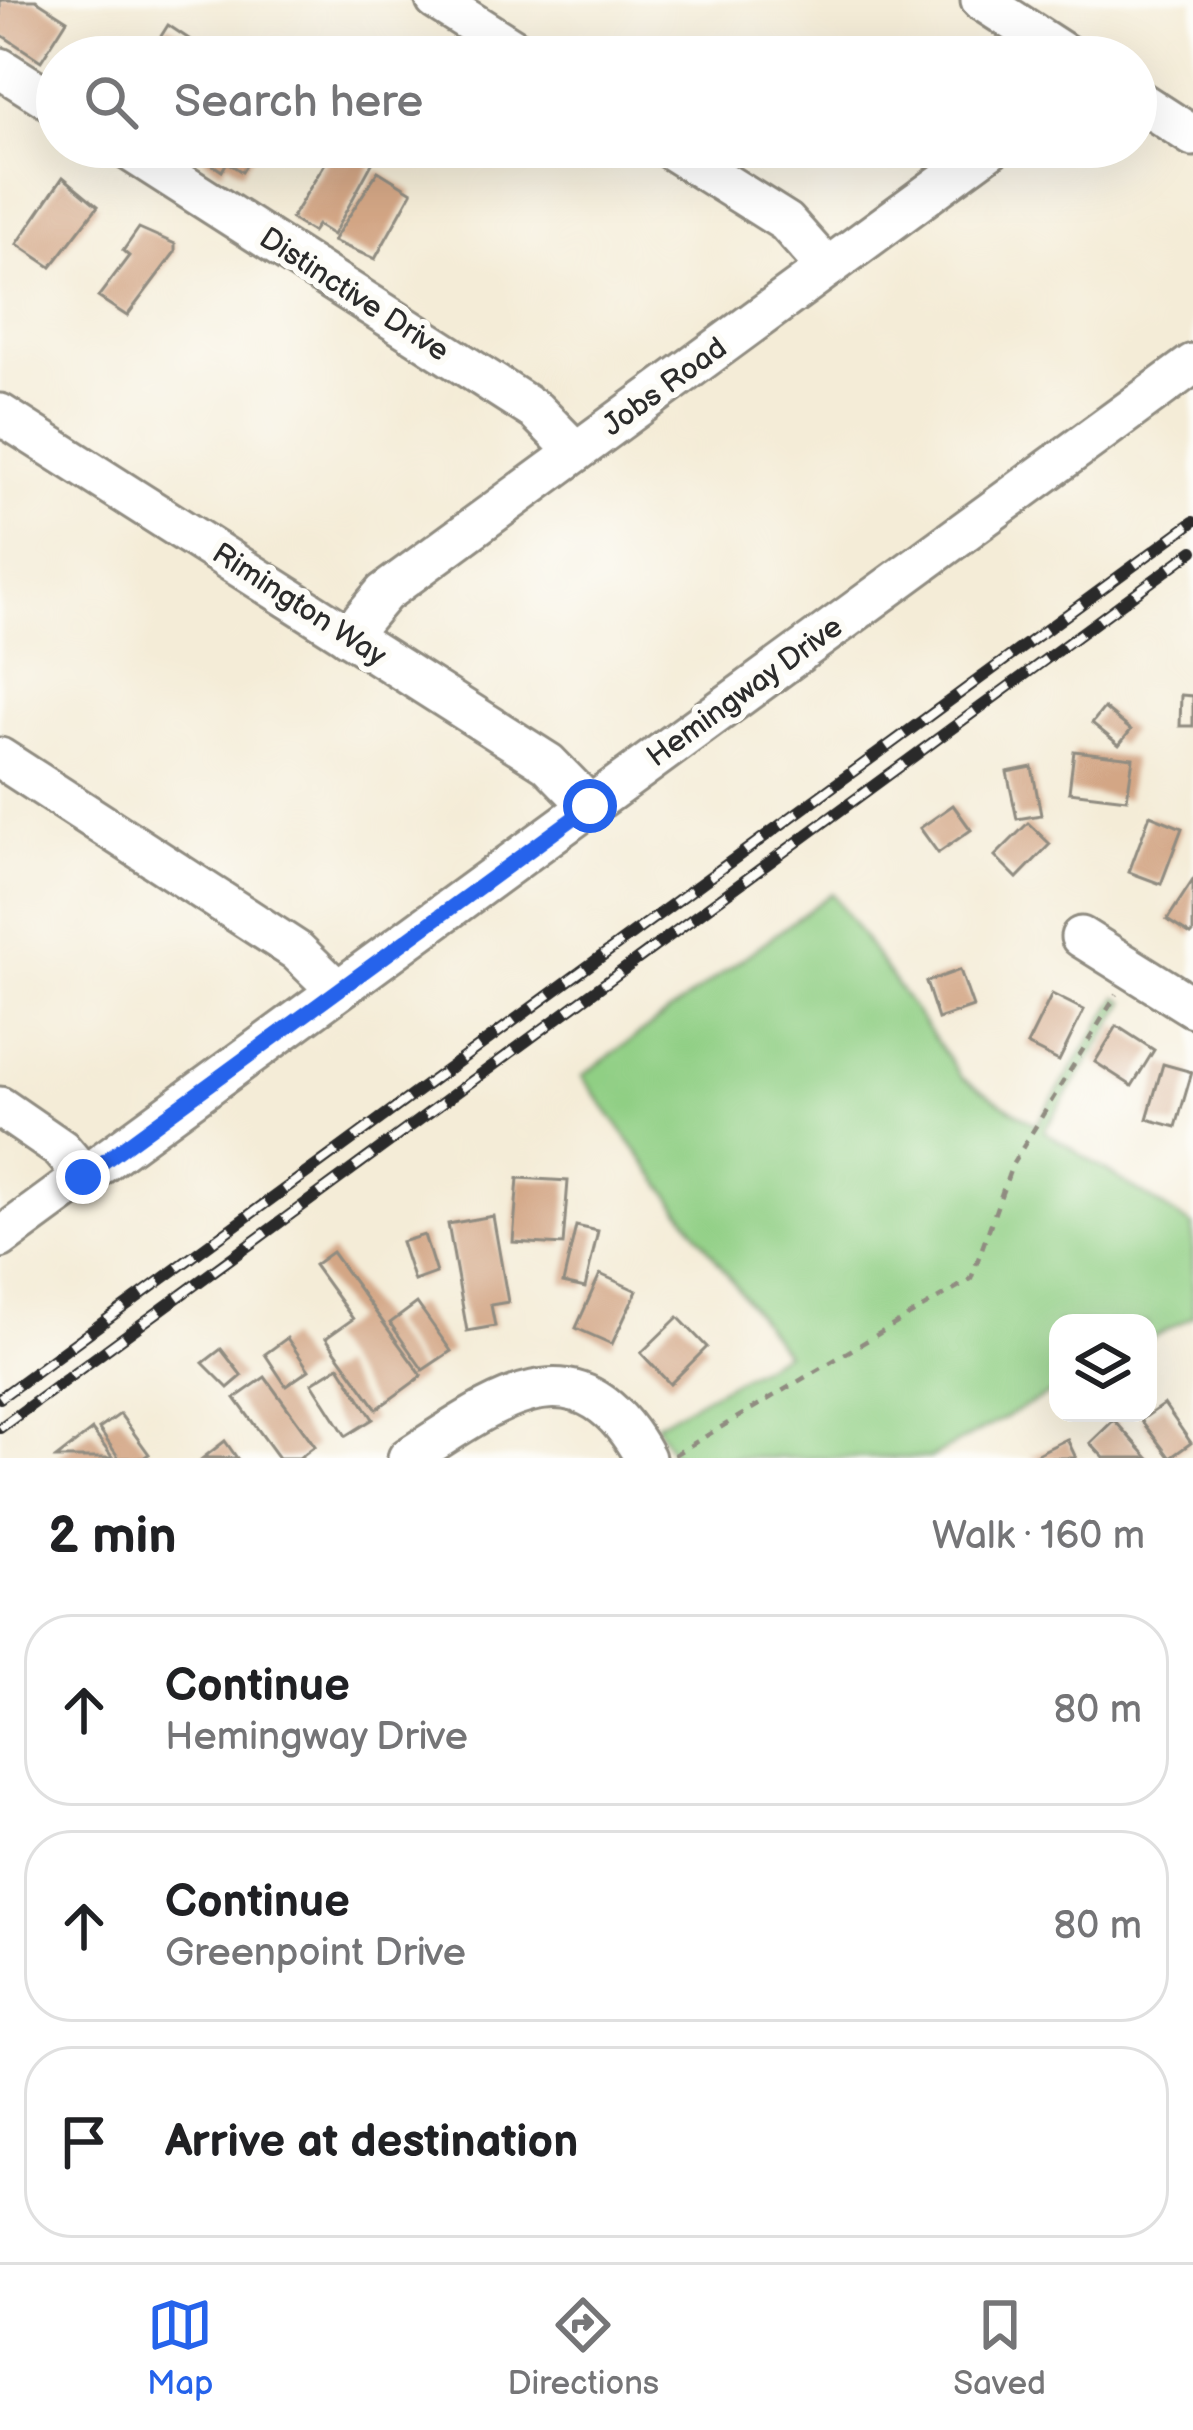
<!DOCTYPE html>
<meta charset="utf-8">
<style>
body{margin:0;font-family:"Balsamiq Sans",sans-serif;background:#f6f6f6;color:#202124}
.controls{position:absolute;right:36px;bottom:36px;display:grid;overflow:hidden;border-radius:24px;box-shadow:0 12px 48px #0002}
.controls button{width:108px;height:108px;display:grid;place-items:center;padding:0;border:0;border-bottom:3px solid #e0e0e0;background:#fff;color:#202124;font:60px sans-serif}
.stop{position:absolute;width:36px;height:36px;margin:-27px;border:9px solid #2563eb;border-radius:50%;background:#fff}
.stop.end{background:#2563eb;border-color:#fff;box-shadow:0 3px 12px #0008}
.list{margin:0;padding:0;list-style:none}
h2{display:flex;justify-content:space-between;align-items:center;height:156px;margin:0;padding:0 48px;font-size:51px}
h2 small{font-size:39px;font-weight:400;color:#757577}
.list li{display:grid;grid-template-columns:78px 1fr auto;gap:36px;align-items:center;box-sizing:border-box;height:192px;margin:0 24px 24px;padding:0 24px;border:3px solid #e0e0e0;border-radius:48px}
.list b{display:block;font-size:45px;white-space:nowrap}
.list p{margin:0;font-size:39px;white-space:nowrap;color:#757577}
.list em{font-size:39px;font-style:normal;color:#757577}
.icon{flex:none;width:66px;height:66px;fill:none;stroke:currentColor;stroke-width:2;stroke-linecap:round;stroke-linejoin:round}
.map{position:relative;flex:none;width:1193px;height:1458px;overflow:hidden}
.search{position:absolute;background:#fff;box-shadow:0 12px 48px #0002;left:36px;right:36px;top:36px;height:132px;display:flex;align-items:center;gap:30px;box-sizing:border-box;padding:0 42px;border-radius:66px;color:#757577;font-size:45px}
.sheet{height:804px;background:#fff}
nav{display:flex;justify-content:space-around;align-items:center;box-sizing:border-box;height:168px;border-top:3px solid #e0e0e0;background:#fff;font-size:33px;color:#757577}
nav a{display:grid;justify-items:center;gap:6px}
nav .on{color:#2563eb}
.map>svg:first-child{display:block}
.green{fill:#90cf84;stroke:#5e7d58;stroke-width:3}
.building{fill:#d3a685}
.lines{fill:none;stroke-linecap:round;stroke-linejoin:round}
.minor-casing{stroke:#908c81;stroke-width:45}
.path{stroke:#908c81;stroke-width:4.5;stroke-dasharray:9 9;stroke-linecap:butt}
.minor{stroke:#fff;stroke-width:39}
.rail-casing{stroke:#2b2b2b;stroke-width:12}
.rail{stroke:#fdfcf7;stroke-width:8;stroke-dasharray:22;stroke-linecap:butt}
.route{stroke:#2563eb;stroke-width:15}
.labels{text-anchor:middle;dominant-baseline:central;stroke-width:12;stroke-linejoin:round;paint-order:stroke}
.street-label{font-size:30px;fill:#2b2b2b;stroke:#fdfcf7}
</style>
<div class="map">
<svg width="1193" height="1458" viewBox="0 0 1193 1458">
<rect width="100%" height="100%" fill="#fdfcf7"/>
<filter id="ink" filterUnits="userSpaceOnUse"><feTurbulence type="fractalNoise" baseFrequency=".00833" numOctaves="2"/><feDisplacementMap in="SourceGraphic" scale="24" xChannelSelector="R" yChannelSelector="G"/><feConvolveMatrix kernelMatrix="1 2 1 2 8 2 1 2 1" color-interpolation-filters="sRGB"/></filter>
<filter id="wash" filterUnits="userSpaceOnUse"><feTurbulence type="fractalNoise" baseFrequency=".004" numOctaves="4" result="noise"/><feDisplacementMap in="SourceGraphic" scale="48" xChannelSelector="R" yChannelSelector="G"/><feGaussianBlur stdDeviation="2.7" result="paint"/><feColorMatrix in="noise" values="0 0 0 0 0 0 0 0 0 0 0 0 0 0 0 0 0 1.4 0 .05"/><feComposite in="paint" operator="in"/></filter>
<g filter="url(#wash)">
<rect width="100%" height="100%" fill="#f4ecd7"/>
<!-- green -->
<polygon class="green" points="832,893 962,1078 1036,1125 1118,997 1126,1002 1044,1131 1193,1226 1193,1316 1148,1340 1148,1323 1058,1323 1058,1389 930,1458 674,1458 656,1424 785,1353 582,1076"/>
<g id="blocks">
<!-- building -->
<g class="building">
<polygon points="0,0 36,0 67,20 41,61 0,34"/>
<polygon points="168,25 201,47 194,57 148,57"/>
<polygon points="201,147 258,147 242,172 227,162 222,171 204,159 208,152"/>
<polygon points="335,147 358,147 375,158 333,235 317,225 312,232 291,219"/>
<polygon points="378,171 412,192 375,259 333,241"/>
<polygon points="63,177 98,206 51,267 17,244"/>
<polygon points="139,228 175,244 175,252 127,316 98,297 129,256 123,251"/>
<polygon points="1181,695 1193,696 1193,726 1180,726"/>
<polygon points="1104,708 1131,730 1119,745 1092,723"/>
<polygon points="1074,751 1133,758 1127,799 1069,792"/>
<polygon points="1032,767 1041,815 1017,819 1007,772"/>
<polygon points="953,805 971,830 938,853 920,828"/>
<polygon points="1150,815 1182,828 1161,884 1129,872"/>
<polygon points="1028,823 1050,844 1017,878 995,856"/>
<polygon points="1193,880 1193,933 1191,935 1167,920"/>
<polygon points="960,970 973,1007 938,1019 926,982"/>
<polygon points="1052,994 1084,1010 1059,1061 1027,1045"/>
<polygon points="1117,1026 1154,1050 1132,1086 1095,1062"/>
<polygon points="1163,1064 1192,1072 1176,1127 1147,1119"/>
<polygon points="518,1178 568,1181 563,1245 513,1242"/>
<polygon points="493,1216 508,1302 491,1305 495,1326 467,1331 448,1224"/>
<polygon points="576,1226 598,1231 585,1288 563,1283"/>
<polygon points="424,1235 436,1273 414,1281 401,1242"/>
<polygon points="332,1252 422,1376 377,1409 326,1338 353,1319 314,1265"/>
<polygon points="600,1274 637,1291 612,1344 576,1328"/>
<polygon points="417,1303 451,1351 423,1370 390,1323"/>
<polygon points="678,1317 707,1347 670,1384 641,1353"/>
<polygon points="287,1338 309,1370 286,1386 265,1354"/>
<polygon points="221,1349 242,1376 228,1388 203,1363"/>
<polygon points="339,1366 373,1419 346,1436 312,1383"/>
<polygon points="265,1377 315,1446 299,1458 279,1458 235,1398"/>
<polygon points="1164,1404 1191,1443 1170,1458 1141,1420"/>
<polygon points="120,1414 149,1454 143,1458 119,1458 99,1429"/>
<polygon points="1114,1420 1148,1458 1104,1458 1090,1443"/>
<polygon points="92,1430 113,1458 56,1458"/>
<polygon points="1067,1439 1076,1458 1029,1458"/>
<polygon points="225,1441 237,1458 203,1458"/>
</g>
</g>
</g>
<g filter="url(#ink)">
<use href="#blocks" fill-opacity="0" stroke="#908c81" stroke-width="3"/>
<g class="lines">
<!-- minor casing -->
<g class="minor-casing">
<g id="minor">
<polyline points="436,0 526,57"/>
<polyline points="981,0 1069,57"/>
<polyline points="0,68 57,104"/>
<polyline points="1136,99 1193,136"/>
<polyline points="124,147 536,411 576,452"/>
<polyline points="667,147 786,222 827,268"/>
<polyline points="0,414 548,763 590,806"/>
<polyline points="348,636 384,593 992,147"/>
<polyline points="0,758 297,951 337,990"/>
<polyline points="1081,937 1193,1007"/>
<polyline points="0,1107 61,1149 84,1176"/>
<polyline points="0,1238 1193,364"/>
<path d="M408,1458c86,-55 170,-124 237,0"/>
</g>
</g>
<!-- path -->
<polyline class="path" points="674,1455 971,1279 1012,1165 1117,994"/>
<!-- minor -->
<use href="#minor" class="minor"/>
<!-- rail casing -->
<g class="rail-casing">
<g id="rail">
<polyline points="0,1398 1193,522"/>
<polyline points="0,1428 1193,551"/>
</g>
</g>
<!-- rail -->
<use href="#rail" class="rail"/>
</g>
</g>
<g class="lines" filter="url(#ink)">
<!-- route -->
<polyline class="route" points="83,1177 590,806"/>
</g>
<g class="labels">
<!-- street labels -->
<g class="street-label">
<text transform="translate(354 295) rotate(33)">Distinctive Drive</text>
<text transform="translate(665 387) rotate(-36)">Jobs Road</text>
<text transform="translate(299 605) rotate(33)">Rimington Way</text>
<text transform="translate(745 692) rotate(-36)">Hemingway Drive</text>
</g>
</g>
</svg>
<div class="controls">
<button><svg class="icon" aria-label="layers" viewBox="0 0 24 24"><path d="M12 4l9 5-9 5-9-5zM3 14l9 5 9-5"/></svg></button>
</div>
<div class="stop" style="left:590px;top:806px"></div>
<div class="stop end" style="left:83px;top:1177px"></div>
<div class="search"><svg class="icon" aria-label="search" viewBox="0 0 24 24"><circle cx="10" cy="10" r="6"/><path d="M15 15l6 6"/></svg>Search here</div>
</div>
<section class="sheet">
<h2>2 min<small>Walk · 160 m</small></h2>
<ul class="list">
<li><svg class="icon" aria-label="ahead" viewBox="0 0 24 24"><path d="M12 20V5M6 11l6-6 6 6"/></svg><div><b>Continue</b><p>Hemingway Drive</p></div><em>80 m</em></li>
<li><svg class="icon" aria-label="ahead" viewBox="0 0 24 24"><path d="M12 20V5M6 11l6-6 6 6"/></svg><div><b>Continue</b><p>Greenpoint Drive</p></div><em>80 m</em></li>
<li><svg class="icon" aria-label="arrive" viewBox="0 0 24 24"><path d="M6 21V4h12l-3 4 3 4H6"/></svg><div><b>Arrive at destination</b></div></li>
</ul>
</section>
<nav>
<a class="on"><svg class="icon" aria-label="map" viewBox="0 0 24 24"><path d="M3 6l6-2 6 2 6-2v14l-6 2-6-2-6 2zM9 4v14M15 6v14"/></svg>Map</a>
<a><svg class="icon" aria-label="directions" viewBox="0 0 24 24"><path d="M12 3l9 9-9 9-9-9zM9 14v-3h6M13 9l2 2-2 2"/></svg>Directions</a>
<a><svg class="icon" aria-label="saved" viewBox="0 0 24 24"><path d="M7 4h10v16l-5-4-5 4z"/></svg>Saved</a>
</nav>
